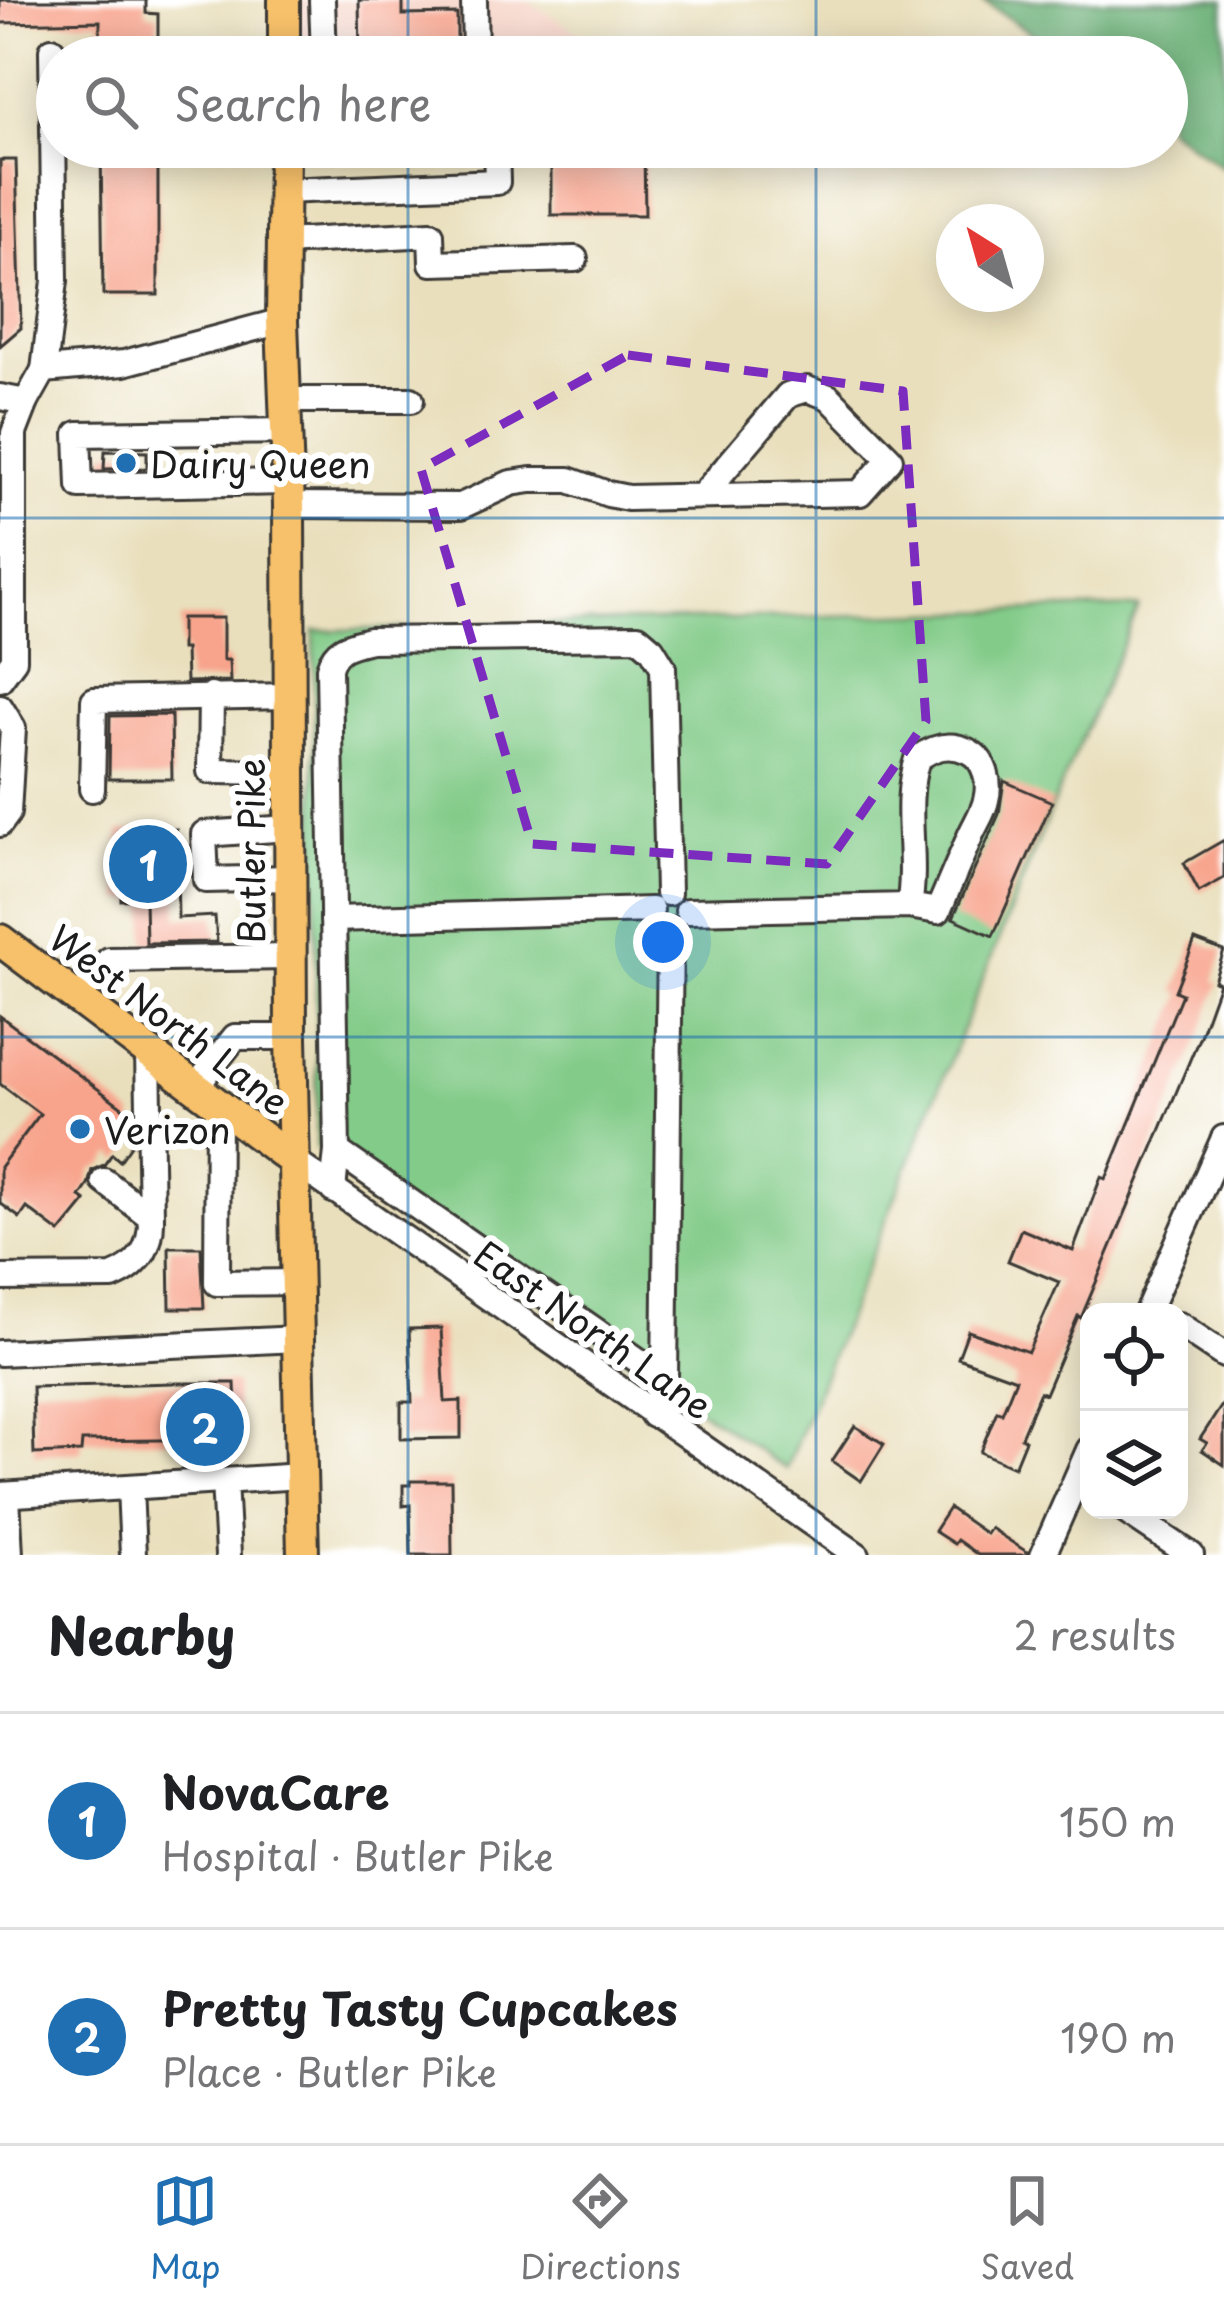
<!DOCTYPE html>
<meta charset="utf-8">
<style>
body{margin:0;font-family:"Playpen Sans",sans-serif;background:#f2f2f2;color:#202124}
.controls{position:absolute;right:36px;bottom:36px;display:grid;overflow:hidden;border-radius:24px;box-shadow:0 6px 30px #0003}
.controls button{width:108px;height:108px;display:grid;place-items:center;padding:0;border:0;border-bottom:3px solid #e0e0e0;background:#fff;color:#202124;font:60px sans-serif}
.compass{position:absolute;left:936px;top:204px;width:108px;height:108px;border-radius:50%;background:#fff;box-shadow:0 6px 30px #0003;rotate:323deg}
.you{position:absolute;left:663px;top:942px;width:42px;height:42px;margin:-30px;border:9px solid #fff;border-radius:50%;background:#1a73e8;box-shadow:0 0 0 18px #1a73e833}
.badge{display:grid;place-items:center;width:78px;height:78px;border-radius:50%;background:#1f6fb2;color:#fff;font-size:39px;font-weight:700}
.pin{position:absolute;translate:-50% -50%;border:6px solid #fff;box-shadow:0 3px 12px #0006}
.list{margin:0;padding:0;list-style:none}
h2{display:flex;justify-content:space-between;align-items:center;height:156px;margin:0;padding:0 48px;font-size:51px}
h2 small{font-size:39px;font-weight:400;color:#757577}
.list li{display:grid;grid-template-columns:78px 1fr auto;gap:36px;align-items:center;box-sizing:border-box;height:216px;padding:0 48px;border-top:3px solid #e0e0e0}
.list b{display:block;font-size:45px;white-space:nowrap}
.list p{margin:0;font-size:39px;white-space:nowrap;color:#757577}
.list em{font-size:39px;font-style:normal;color:#757577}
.icon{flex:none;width:66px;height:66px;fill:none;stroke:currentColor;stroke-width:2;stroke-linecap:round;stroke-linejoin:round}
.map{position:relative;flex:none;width:1224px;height:1555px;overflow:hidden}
.search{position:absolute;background:#fff;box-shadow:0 6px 30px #0003;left:36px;right:36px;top:36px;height:132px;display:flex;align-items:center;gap:30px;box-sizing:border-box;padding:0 42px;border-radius:66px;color:#757577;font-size:45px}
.sheet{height:588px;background:#fff}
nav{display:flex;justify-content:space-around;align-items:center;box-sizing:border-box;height:168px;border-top:3px solid #e0e0e0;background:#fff;font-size:33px;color:#757577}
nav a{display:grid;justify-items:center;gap:6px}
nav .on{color:#1f6fb2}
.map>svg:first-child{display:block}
.built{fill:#f6d2c5}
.green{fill:#82cb88;stroke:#4f7452;stroke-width:3}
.forest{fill:#69af74;stroke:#426648;stroke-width:3}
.building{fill:#f8a48d}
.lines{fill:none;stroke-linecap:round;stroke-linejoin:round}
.minor-casing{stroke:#3b3934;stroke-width:30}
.major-casing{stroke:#3b3934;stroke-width:36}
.minor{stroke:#fff;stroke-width:24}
.major{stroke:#f7c06b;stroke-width:30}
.marked{fill:none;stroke:#7b2cbf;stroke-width:9;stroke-dasharray:24 15;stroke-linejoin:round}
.grid{fill:none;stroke:#1f6fb2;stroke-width:3;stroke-opacity:0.55}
.poi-dot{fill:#1f6fb2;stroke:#fff;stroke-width:4.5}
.labels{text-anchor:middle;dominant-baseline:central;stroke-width:12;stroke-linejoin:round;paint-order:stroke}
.poi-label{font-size:36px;fill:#1c1c1c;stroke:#fff;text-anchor:start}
.street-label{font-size:36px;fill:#1c1c1c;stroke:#fff}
</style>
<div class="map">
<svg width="1224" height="1555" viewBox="0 0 1224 1555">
<rect width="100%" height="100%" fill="#fff"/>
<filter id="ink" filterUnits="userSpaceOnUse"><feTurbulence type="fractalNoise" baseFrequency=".00833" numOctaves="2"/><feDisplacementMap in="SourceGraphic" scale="24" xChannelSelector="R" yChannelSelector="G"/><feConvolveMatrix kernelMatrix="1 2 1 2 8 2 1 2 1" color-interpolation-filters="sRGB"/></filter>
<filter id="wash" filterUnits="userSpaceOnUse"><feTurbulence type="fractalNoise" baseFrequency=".004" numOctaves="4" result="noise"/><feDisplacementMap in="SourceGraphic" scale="48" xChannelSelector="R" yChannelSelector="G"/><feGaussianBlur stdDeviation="2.7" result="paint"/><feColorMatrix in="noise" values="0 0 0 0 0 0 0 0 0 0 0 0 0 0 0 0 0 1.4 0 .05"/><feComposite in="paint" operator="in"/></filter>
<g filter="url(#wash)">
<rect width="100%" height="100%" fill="#e9dfbc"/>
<!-- built -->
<polygon class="built" points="284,0 527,0 617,57 284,57"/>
<!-- green -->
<polygon class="green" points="1139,607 1054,802 786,1469 317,1148 314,631"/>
<!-- forest -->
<polygon class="forest" points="981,0 1224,0 1224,168 1167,127 1167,57 1067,57"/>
<g id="blocks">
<!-- building -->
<g class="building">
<polygon points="0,0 146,0 146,13 158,14 158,57 100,57 100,21 0,23"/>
<polygon points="359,0 403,0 403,15 457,14 457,52 401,52 401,57 360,57"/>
<polygon points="101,147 158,147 158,295 103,295"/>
<polygon points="551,147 634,147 644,151 645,215 551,215"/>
<polygon points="0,160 16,160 21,328 0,346"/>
<polygon points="105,451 147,452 147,468 104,469"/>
<polygon points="181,618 223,618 223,660 229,660 230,681 186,682 185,649 181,649"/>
<polygon points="171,715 172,779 109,779 110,716"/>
<polygon points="1004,781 1052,802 993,936 953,918 999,814"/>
<polygon points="176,829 178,918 215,916 217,942 146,943 145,899 121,900 119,831"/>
<polygon points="1224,840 1224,878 1199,892 1184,863"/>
<polygon points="1195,940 1224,951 1214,981 1219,983 1200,1036 1081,1318 1078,1316 1045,1394 1040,1392 1021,1437 1025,1440 1014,1467 980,1452 997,1411 1002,1413 1016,1379 958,1358 968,1331 1028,1352 1059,1282 1008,1261 1021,1229 1073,1251 1101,1177 1106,1179 1182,994 1175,991"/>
<polygon points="0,1016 133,1115 133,1127 125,1137 132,1144 120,1161 112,1154 104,1165 92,1170 88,1185 80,1197 86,1201 60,1233 27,1208 20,1218 0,1203 0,1167 40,1114 0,1084"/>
<polygon points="169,1247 201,1247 204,1308 170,1308"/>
<polygon points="441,1328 445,1402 461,1401 461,1438 401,1439 401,1402 412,1402 409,1329"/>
<polygon points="173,1383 235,1383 237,1439 82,1441 81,1452 34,1454 32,1387"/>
<polygon points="1224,1402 1224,1465 1202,1450 1207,1443 1200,1439"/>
<polygon points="855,1426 884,1444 861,1481 832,1461"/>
<polygon points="410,1481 451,1481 452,1555 411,1555 410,1505 403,1506 403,1485 410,1485"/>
<polygon points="949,1508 986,1534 990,1528 1027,1552 1027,1555 978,1555 957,1540 954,1544 934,1531"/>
</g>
</g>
</g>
<g filter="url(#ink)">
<use href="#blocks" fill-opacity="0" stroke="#3b3934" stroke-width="3"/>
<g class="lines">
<!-- minor casing -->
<g class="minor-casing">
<g id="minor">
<polyline points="322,0 324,57"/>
<polyline points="474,0 475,57"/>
<polyline points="283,191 497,182 496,147"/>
<polyline points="283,242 431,234 432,263 575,259"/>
<polyline points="44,370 55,281 52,50"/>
<polyline points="0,397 26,402"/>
<polyline points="286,400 411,400"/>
<polyline points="286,431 78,434 80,486 288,482"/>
<polyline points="289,505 461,506 511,483 531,480 569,480 608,494 628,498 860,493 890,459 829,397 807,389 788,395 702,496"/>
<polyline points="0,679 14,660 14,433 26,402 44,370 124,363 282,321"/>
<polyline points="211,696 210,771 288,772"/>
<polyline points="0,707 13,728 8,813 0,824"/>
<polyline points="92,789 94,700 288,696"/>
<polyline points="289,828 204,834 206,880 289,878"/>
<path d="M688,911l221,-5 29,5c11,-26 22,-51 33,-77 5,-11 13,-23 15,-34 5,-18 -1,-41 -18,-49 -19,-9 -35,-4 -51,8 -15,47 1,98 -8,147"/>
<polyline points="333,919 651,910"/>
<polyline points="77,999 109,960 290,957"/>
<polyline points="148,1053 151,1217"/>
<polyline points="195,1088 235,1037 291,1037"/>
<polyline points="218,1104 217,1283 296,1282"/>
<polyline points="337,1151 665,1379"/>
<polyline points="292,1160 857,1555"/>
<path d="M333,1190l4,-39 -8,-483c6,-21 21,-23 41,-28l268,-3 14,12 11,18 5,226"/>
<path d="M0,1278l112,-1c28,-11 40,-30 39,-60l-47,-36"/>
<polyline points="1147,1312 1224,1138"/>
<polyline points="1179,1325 1224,1355"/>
<polyline points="0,1353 298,1339"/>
<polyline points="653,1415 665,1379 670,930"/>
<polyline points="224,1481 228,1555"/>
<polyline points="130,1487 133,1555"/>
<polyline points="0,1495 302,1476"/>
<polyline points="7,1495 10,1555"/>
<polyline points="1124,1510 1191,1555"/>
<polyline points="1043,1555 1089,1450"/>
</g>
</g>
<!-- major casing -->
<g class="major-casing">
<g id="major">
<polyline points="284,0 284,57"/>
<polyline points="284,147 282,321 289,505 291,1037 303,1555"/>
<polyline points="0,940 292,1160"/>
</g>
</g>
<!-- minor -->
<use href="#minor" class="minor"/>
<!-- major -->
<use href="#major" class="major"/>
</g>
</g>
<!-- marked area -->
<path class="marked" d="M628,355l275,36 23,330 -99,143 -295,-20 -111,-375z"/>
<!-- grid -->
<path class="grid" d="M408,0v57M816,0v57M408,147v1408M816,147v1408M0,518h1224M0,1037h1224"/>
<!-- markers -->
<g class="poi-dot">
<circle cx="126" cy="463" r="12"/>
<circle cx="80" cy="1129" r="12"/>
</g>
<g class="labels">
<!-- poi labels -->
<g class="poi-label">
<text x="150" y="463">Dairy Queen</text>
<text x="104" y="1129">Verizon</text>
</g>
<!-- street labels -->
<g class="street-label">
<text transform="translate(250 851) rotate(-90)">Butler Pike</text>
<text transform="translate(170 1019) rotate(37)">West North Lane</text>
<text transform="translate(594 1329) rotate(35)">East North Lane</text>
</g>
</g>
</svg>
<div class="controls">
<button><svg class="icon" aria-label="locate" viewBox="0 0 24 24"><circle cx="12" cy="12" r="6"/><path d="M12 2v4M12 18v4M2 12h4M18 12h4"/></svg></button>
<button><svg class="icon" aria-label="layers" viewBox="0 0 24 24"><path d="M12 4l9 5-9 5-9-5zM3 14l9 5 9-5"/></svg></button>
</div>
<svg class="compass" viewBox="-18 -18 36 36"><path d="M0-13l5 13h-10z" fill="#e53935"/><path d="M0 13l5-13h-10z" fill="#757577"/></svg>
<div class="you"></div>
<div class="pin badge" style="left:148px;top:864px">1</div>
<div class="pin badge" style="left:205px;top:1427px">2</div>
<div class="search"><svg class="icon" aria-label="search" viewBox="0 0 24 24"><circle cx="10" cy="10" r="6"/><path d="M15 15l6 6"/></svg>Search here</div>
</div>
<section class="sheet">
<h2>Nearby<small>2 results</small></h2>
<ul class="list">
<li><span class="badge">1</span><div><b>NovaCare</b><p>Hospital · Butler Pike</p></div><em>150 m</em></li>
<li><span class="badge">2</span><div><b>Pretty Tasty Cupcakes</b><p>Place · Butler Pike</p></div><em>190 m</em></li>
</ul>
</section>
<nav>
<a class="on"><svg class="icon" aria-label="map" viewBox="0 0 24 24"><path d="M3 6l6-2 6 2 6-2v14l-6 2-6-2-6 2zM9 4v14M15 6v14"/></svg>Map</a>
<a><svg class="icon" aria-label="directions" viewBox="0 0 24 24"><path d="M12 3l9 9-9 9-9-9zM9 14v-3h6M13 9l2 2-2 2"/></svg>Directions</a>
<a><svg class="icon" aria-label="saved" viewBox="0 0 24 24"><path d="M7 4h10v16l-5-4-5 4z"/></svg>Saved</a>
</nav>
